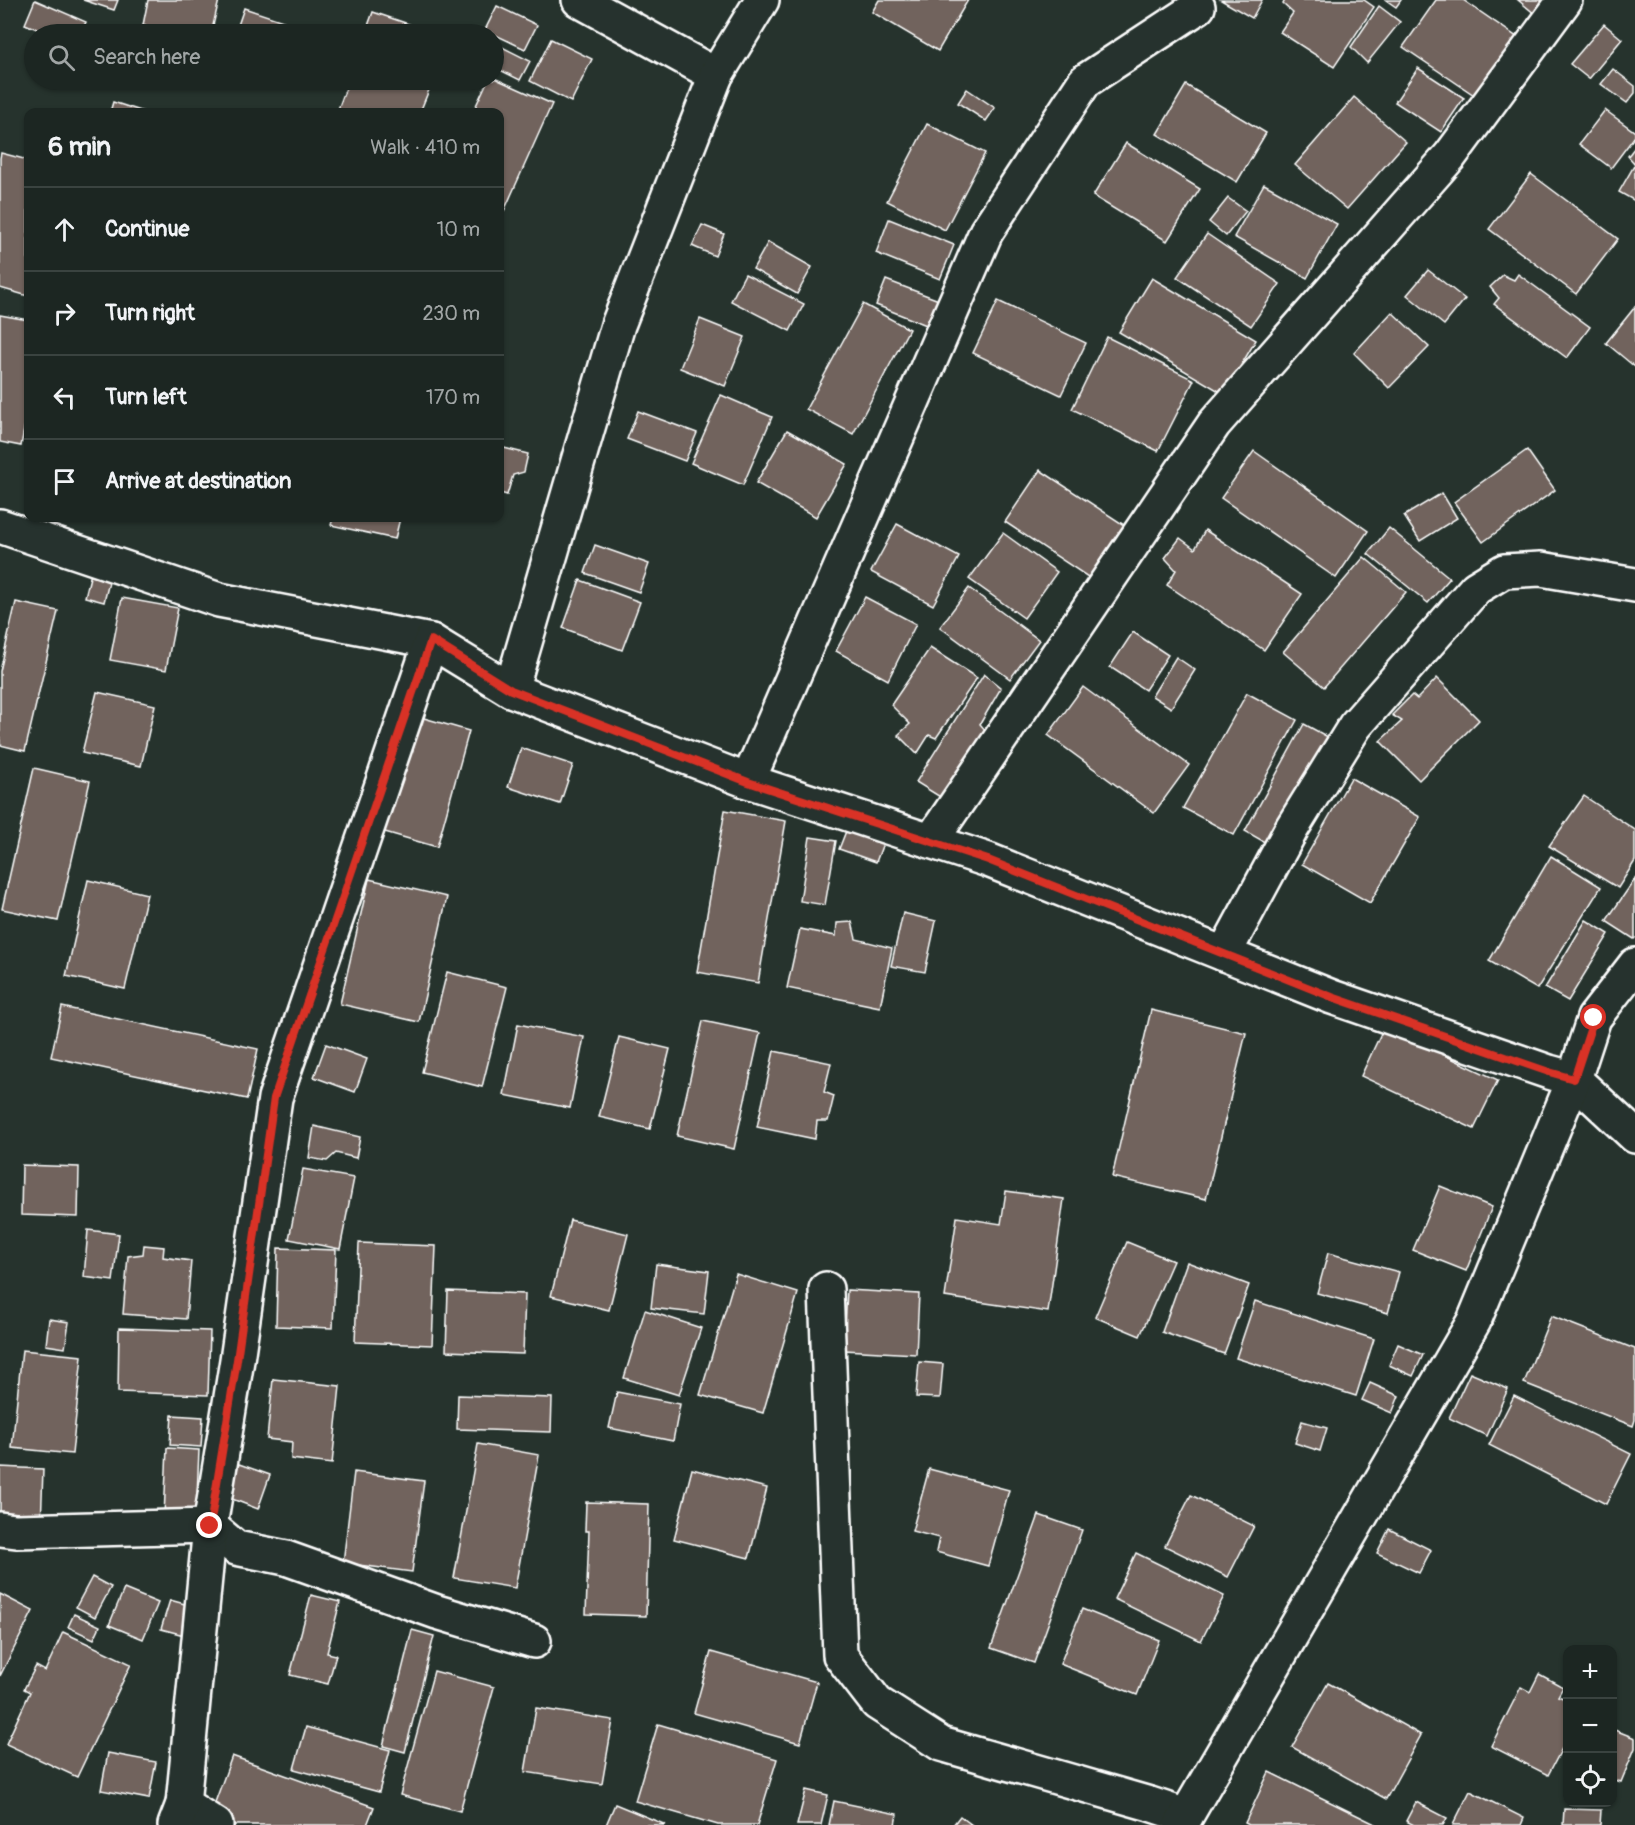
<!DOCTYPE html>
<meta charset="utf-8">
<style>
body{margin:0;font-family:Pangolin,sans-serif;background:#252e2a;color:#f1f3f6}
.controls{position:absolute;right:18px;bottom:18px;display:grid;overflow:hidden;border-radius:12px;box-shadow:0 2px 4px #0004}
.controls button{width:54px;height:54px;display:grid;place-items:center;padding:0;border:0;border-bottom:2px solid #3a4340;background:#1c2622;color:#f1f3f6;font:30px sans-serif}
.stop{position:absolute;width:18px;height:18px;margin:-14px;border:4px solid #d93025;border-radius:50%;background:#fff}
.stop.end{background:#d93025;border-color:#fff;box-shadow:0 2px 6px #0008}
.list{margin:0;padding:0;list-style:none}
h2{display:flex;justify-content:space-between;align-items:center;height:78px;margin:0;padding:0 24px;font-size:26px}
h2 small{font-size:20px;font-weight:400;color:#a0a5a5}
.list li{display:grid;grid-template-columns:39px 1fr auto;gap:18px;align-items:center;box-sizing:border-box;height:84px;padding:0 24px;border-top:2px solid #3a4340}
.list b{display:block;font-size:22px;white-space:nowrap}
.list em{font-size:20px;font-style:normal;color:#a0a5a5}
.icon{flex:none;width:33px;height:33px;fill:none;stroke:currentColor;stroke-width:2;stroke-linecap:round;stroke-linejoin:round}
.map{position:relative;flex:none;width:1635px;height:1825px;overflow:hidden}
.search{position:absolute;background:#1c2622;box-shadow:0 2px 4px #0004;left:24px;top:24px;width:480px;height:66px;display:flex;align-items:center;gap:15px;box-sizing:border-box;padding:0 21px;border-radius:33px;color:#a0a5a5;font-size:22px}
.panel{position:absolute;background:#1c2622;box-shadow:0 2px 4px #0004;left:24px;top:108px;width:480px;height:414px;border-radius:12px}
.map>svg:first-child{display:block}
.building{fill:#71645d;stroke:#fff;stroke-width:1.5}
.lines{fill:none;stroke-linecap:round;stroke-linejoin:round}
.minor-casing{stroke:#fff;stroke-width:38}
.minor{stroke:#26332d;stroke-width:33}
.route{stroke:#d93025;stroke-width:8}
</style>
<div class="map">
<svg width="1635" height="1825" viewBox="0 0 1635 1825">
<rect width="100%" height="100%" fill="#26332d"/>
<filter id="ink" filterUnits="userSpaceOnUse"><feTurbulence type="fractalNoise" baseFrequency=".0167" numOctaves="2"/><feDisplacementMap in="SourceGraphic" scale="12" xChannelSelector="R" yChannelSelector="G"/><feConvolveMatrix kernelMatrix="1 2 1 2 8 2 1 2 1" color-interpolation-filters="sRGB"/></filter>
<g filter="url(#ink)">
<!-- building -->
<g class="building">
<polygon points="35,0 86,22 80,34 49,34 25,24"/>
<polygon points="83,0 118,0 114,10"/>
<polygon points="148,0 219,0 211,34 185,34 143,25"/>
<polygon points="879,0 968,0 938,51 872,12"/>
<polygon points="1221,0 1262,0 1252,18"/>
<polygon points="1285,0 1364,0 1374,7 1334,67 1280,32 1293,13 1283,4"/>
<polygon points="1386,0 1401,0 1396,7"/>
<polygon points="1436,0 1463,0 1524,42 1483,101 1403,47"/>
<polygon points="1518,0 1558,0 1541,19"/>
<polygon points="497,6 537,25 525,49 485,30"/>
<polygon points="1379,6 1400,22 1367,63 1351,47"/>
<polygon points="244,8 319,33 318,34 235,34"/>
<polygon points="373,12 438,34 365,34"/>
<polygon points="1604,24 1622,39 1589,79 1570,64"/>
<polygon points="551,39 592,59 571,102 530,81"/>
<polygon points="494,43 530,61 520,80 494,67"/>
<polygon points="1418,68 1464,98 1441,132 1395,102"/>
<polygon points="1613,69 1635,86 1635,93 1627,103 1601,84"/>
<polygon points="494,78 552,104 500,220 500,112 473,112 488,80 494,80"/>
<polygon points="282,80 303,80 301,86"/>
<polygon points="349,80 433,80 420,112 337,112"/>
<polygon points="1186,85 1266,133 1237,182 1157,134"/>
<polygon points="967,89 995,108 986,121 958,103"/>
<polygon points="1354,97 1406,142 1347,209 1295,165"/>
<polygon points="113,102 144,112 110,112"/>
<polygon points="1605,110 1635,132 1635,136 1611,168 1579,144"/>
<polygon points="927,124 985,153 945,230 887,201"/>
<polygon points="1126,143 1200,189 1167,241 1093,196"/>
<polygon points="1635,147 1635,201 1619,192 1635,164 1628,156"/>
<polygon points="1,153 28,160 28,296 0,288 0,158"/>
<polygon points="1531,174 1618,239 1576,294 1489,229"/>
<polygon points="1264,184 1337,224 1307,278 1234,237"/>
<polygon points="1228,198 1246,211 1226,236 1209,222"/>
<polygon points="889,219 954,245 940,279 876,253"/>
<polygon points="702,225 724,234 715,256 692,246"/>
<polygon points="1207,234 1280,284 1251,326 1177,277"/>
<polygon points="768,242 812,267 797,294 753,269"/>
<polygon points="1428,270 1465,299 1444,325 1407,295"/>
<polygon points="745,274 804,304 790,331 731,301"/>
<polygon points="1518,274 1590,327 1567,358 1494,304 1499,298 1490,287 1503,275 1514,280"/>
<polygon points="1152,278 1256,340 1224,394 1119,332"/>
<polygon points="886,280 944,302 934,328 876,305"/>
<polygon points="998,301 1086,343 1061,395 973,353"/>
<polygon points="863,304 909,329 853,434 806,409"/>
<polygon points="1635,307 1635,367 1606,343"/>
<polygon points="1392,312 1429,347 1389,388 1354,353"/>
<polygon points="0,315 28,320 28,408 21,446 0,442"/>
<polygon points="700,319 745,337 725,386 680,368"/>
<polygon points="1107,337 1194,380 1158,451 1072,409"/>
<polygon points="721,395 772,417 743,485 691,463"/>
<polygon points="638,411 697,433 685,461 627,439"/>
<polygon points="787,430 847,464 816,517 756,483"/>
<polygon points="500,447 528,454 524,472 513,475 507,495 500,493"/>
<polygon points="1527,450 1555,490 1483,542 1454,502"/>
<polygon points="1254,451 1368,531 1336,578 1221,498"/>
<polygon points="1040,470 1127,527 1091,579 1005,522"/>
<polygon points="1442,493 1457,518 1420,541 1404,516"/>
<polygon points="333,518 400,518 395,539 331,525"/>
<polygon points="897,524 959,557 933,605 871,572"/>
<polygon points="1389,528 1450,578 1428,603 1368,554"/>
<polygon points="1205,530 1302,594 1264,650 1167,585 1176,570 1165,558 1180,538 1195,549"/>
<polygon points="1003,533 1057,572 1024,618 969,579"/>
<polygon points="595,545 649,564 639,592 585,573"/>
<polygon points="1364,557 1406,592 1324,687 1283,652"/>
<polygon points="91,573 110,578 104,602 85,597"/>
<polygon points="580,580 640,602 622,650 563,628"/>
<polygon points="969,588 1039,640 1010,679 940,627"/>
<polygon points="865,597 916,624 888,680 836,651"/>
<polygon points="122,598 178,608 166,670 110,660"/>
<polygon points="16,602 58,611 25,751 0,745 0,671"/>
<polygon points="1133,632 1168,655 1145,690 1110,667"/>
<polygon points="930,648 977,678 936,738 929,735 917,754 898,735 910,724 891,705"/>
<polygon points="1176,657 1195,670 1171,708 1152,696"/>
<polygon points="984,674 1001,688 980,724 987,732 945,800 916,782"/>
<polygon points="1437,678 1479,720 1419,780 1380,741 1402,721 1392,715 1412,695 1417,699"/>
<polygon points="1083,687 1189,765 1154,813 1048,735"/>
<polygon points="97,692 155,705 141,766 82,753"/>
<polygon points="1247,693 1297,720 1234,835 1183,808"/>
<polygon points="410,714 469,731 437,847 378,830"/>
<polygon points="1304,724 1328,737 1268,844 1245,831"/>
<polygon points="521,748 573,765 560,804 508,787"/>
<polygon points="34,768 90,781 58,921 2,909"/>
<polygon points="1351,778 1420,817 1370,903 1302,864"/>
<polygon points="1584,796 1635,830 1635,861 1618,888 1549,846"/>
<polygon points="725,810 786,821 758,983 697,972"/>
<polygon points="848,826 885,838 876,862 839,849"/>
<polygon points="810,837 836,841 825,905 800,901"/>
<polygon points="1551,856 1601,887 1537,989 1489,961"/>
<polygon points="369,879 447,897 419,1022 340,1004"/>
<polygon points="1635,879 1635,938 1634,939 1606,921"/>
<polygon points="88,880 147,894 125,989 66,976"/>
<polygon points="903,913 936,921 925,972 891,966"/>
<polygon points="1586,920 1609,934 1568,1001 1545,988"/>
<polygon points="852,922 856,939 892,948 880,1007 787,988 800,929 836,936 837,923"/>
<polygon points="447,972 507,987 482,1087 422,1072"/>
<polygon points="62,1007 258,1049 247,1099 51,1057"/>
<polygon points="1151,1010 1246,1033 1206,1199 1112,1177"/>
<polygon points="703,1021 760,1033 734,1149 677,1136"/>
<polygon points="518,1024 584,1037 570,1108 504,1095"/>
<polygon points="1384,1027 1498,1080 1474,1129 1361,1076"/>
<polygon points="619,1037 670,1049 650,1129 599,1117"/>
<polygon points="326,1044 367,1059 355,1092 314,1077"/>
<polygon points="774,1051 831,1063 824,1092 834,1096 828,1121 817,1121 815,1139 757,1127"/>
<polygon points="314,1126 360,1137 356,1158 336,1153 327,1161 309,1158"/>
<polygon points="22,1165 79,1167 78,1217 21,1215"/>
<polygon points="303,1169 354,1178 340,1249 289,1239"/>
<polygon points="1440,1186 1492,1207 1466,1271 1413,1250"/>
<polygon points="1006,1191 1064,1199 1048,1312 945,1297 957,1217 1001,1224"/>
<polygon points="570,1220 628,1234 609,1310 551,1296"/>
<polygon points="88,1230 119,1234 113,1281 84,1277"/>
<polygon points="1127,1242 1173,1261 1140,1336 1095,1317"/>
<polygon points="359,1243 436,1246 432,1345 355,1342"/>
<polygon points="144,1245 164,1247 163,1257 191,1261 186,1319 123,1314 128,1256 143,1254"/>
<polygon points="278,1248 336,1250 333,1328 276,1326"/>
<polygon points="1328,1253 1399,1272 1388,1313 1317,1293"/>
<polygon points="1187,1262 1249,1285 1224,1354 1162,1332"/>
<polygon points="656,1264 709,1271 704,1314 651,1308"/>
<polygon points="736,1274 798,1293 763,1413 700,1395"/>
<polygon points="847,1290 919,1294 916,1354 844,1350"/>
<polygon points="448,1291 525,1294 523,1354 446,1351"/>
<polygon points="1255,1301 1374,1339 1356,1396 1236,1358"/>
<polygon points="645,1310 701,1328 679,1395 624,1378"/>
<polygon points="1551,1316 1635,1349 1635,1420 1633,1426 1524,1383"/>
<polygon points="49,1319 69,1322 65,1348 46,1345"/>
<polygon points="119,1328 210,1331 208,1395 118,1392"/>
<polygon points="1398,1344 1423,1355 1413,1376 1389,1365"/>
<polygon points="22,1350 82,1356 72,1454 12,1448"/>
<polygon points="919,1362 943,1364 940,1398 916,1397"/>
<polygon points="1470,1373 1508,1389 1487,1436 1449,1418"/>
<polygon points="273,1379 340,1386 332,1464 291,1459 292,1442 267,1439"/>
<polygon points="1370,1383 1399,1396 1392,1413 1362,1400"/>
<polygon points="617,1392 680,1404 673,1441 609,1428"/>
<polygon points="458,1395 552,1398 551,1432 457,1429"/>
<polygon points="1514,1396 1631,1454 1606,1504 1489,1445"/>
<polygon points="172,1415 203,1417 201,1447 170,1445"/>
<polygon points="1302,1421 1327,1428 1320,1451 1295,1443"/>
<polygon points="478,1444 539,1455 515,1588 454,1578"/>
<polygon points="167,1448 199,1450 196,1518 164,1517"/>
<polygon points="239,1464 270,1475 258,1509 227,1497"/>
<polygon points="0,1467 43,1469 41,1526 0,1525"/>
<polygon points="692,1469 767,1488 749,1558 674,1539"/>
<polygon points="929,1469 1009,1490 988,1566 936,1552 939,1538 912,1531"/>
<polygon points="354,1472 424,1481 412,1572 343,1563"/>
<polygon points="1191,1495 1254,1526 1228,1577 1165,1546"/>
<polygon points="586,1502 649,1504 646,1616 586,1614 589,1531 585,1531"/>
<polygon points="1039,1515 1082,1530 1034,1663 991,1648"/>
<polygon points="1389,1529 1431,1550 1419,1573 1377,1553"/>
<polygon points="1136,1553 1224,1596 1201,1641 1114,1599"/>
<polygon points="92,1577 111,1587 95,1617 76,1607"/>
<polygon points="124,1589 158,1603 143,1639 109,1625"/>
<polygon points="0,1594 33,1611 0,1676"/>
<polygon points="311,1595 340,1602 327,1653 336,1655 328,1684 290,1675"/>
<polygon points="170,1600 192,1606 184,1635 161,1629"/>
<polygon points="1082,1609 1159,1640 1137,1695 1060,1664"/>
<polygon points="74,1614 100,1626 94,1639 68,1627"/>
<polygon points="412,1630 434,1636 405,1752 383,1746"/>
<polygon points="63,1632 131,1664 77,1777 6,1744 30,1692 24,1689 36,1666 45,1671"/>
<polygon points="711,1652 817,1682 800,1743 694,1713"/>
<polygon points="434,1671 494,1687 460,1811 400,1795"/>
<polygon points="1539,1674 1563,1687 1558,1696 1568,1700 1568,1737 1548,1775 1491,1746 1521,1687 1530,1692"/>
<polygon points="1328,1683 1421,1735 1386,1799 1292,1747"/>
<polygon points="536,1708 613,1720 602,1784 525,1772"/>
<polygon points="658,1724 777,1759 757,1825 718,1825 635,1801"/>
<polygon points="306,1727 390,1750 379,1792 294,1769"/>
<polygon points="1612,1729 1635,1738 1635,1748 1621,1782 1612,1779"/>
<polygon points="108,1753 156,1762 149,1799 101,1790"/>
<polygon points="232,1756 374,1807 367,1825 234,1825 210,1816"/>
<polygon points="1269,1772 1377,1825 1249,1825 1245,1823"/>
<polygon points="806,1790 828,1795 821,1825 797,1825"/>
<polygon points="1470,1791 1524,1818 1521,1825 1453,1825"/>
<polygon points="834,1801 897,1814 895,1825 829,1825"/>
<polygon points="1416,1802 1447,1818 1443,1825 1414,1825 1406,1821"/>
<polygon points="615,1804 666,1825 606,1825"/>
<polygon points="1564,1809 1601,1810 1600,1825 1563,1825"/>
<polygon points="960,1816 972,1825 953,1825"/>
</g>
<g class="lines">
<!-- minor casing -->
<g class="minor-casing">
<g id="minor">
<polyline points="579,0 716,75"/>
<polyline points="0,526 219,600 431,641 511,690 748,781 988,860 1332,997 1549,1072 1574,1079 1635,1136"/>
<polyline points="511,690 618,325 716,75 762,0"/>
<polyline points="748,781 986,232 1085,81 1198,7"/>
<polyline points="931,841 1214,424 1450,156 1565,0"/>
<polyline points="1224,954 1292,828 1355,726 1476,588 1504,571 1541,569 1635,585"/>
<polyline points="826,1289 840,1655 877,1703 941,1744 1150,1804 1186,1816"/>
<polyline points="0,1529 16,1531 210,1526 236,1548 286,1558 437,1612 534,1641"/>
<polyline points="183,1804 216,1825"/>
<polyline points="175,1825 183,1804 210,1526 237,1360 275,1098 431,641"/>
<polyline points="1181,1825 1474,1321 1574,1079 1594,1018 1635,965"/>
</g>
</g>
<!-- minor -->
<use href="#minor" class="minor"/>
</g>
</g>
<g class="lines" filter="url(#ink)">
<!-- route -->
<polyline class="route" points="210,1526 237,1360 274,1098 431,640 511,690 748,782 988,860 1332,997 1549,1072 1574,1079 1594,1018"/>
</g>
</svg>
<div class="controls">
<button>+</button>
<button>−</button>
<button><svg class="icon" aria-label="locate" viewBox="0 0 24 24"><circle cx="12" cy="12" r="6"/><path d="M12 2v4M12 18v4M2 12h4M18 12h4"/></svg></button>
</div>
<div class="stop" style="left:1594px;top:1018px"></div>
<div class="stop end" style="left:210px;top:1526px"></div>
<div class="search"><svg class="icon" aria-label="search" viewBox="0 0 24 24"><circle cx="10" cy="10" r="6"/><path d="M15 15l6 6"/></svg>Search here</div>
<section class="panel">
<h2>6 min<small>Walk · 410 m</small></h2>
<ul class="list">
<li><svg class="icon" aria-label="ahead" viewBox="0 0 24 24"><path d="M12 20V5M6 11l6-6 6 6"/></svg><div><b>Continue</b></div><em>10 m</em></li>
<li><svg class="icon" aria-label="right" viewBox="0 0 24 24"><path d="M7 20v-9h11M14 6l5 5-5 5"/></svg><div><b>Turn right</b></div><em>230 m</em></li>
<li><svg class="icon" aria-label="left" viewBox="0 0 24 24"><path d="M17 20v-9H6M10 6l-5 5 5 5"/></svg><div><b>Turn left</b></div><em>170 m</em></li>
<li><svg class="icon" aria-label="arrive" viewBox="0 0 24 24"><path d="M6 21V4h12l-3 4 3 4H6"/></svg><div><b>Arrive at destination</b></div></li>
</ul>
</section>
</div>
